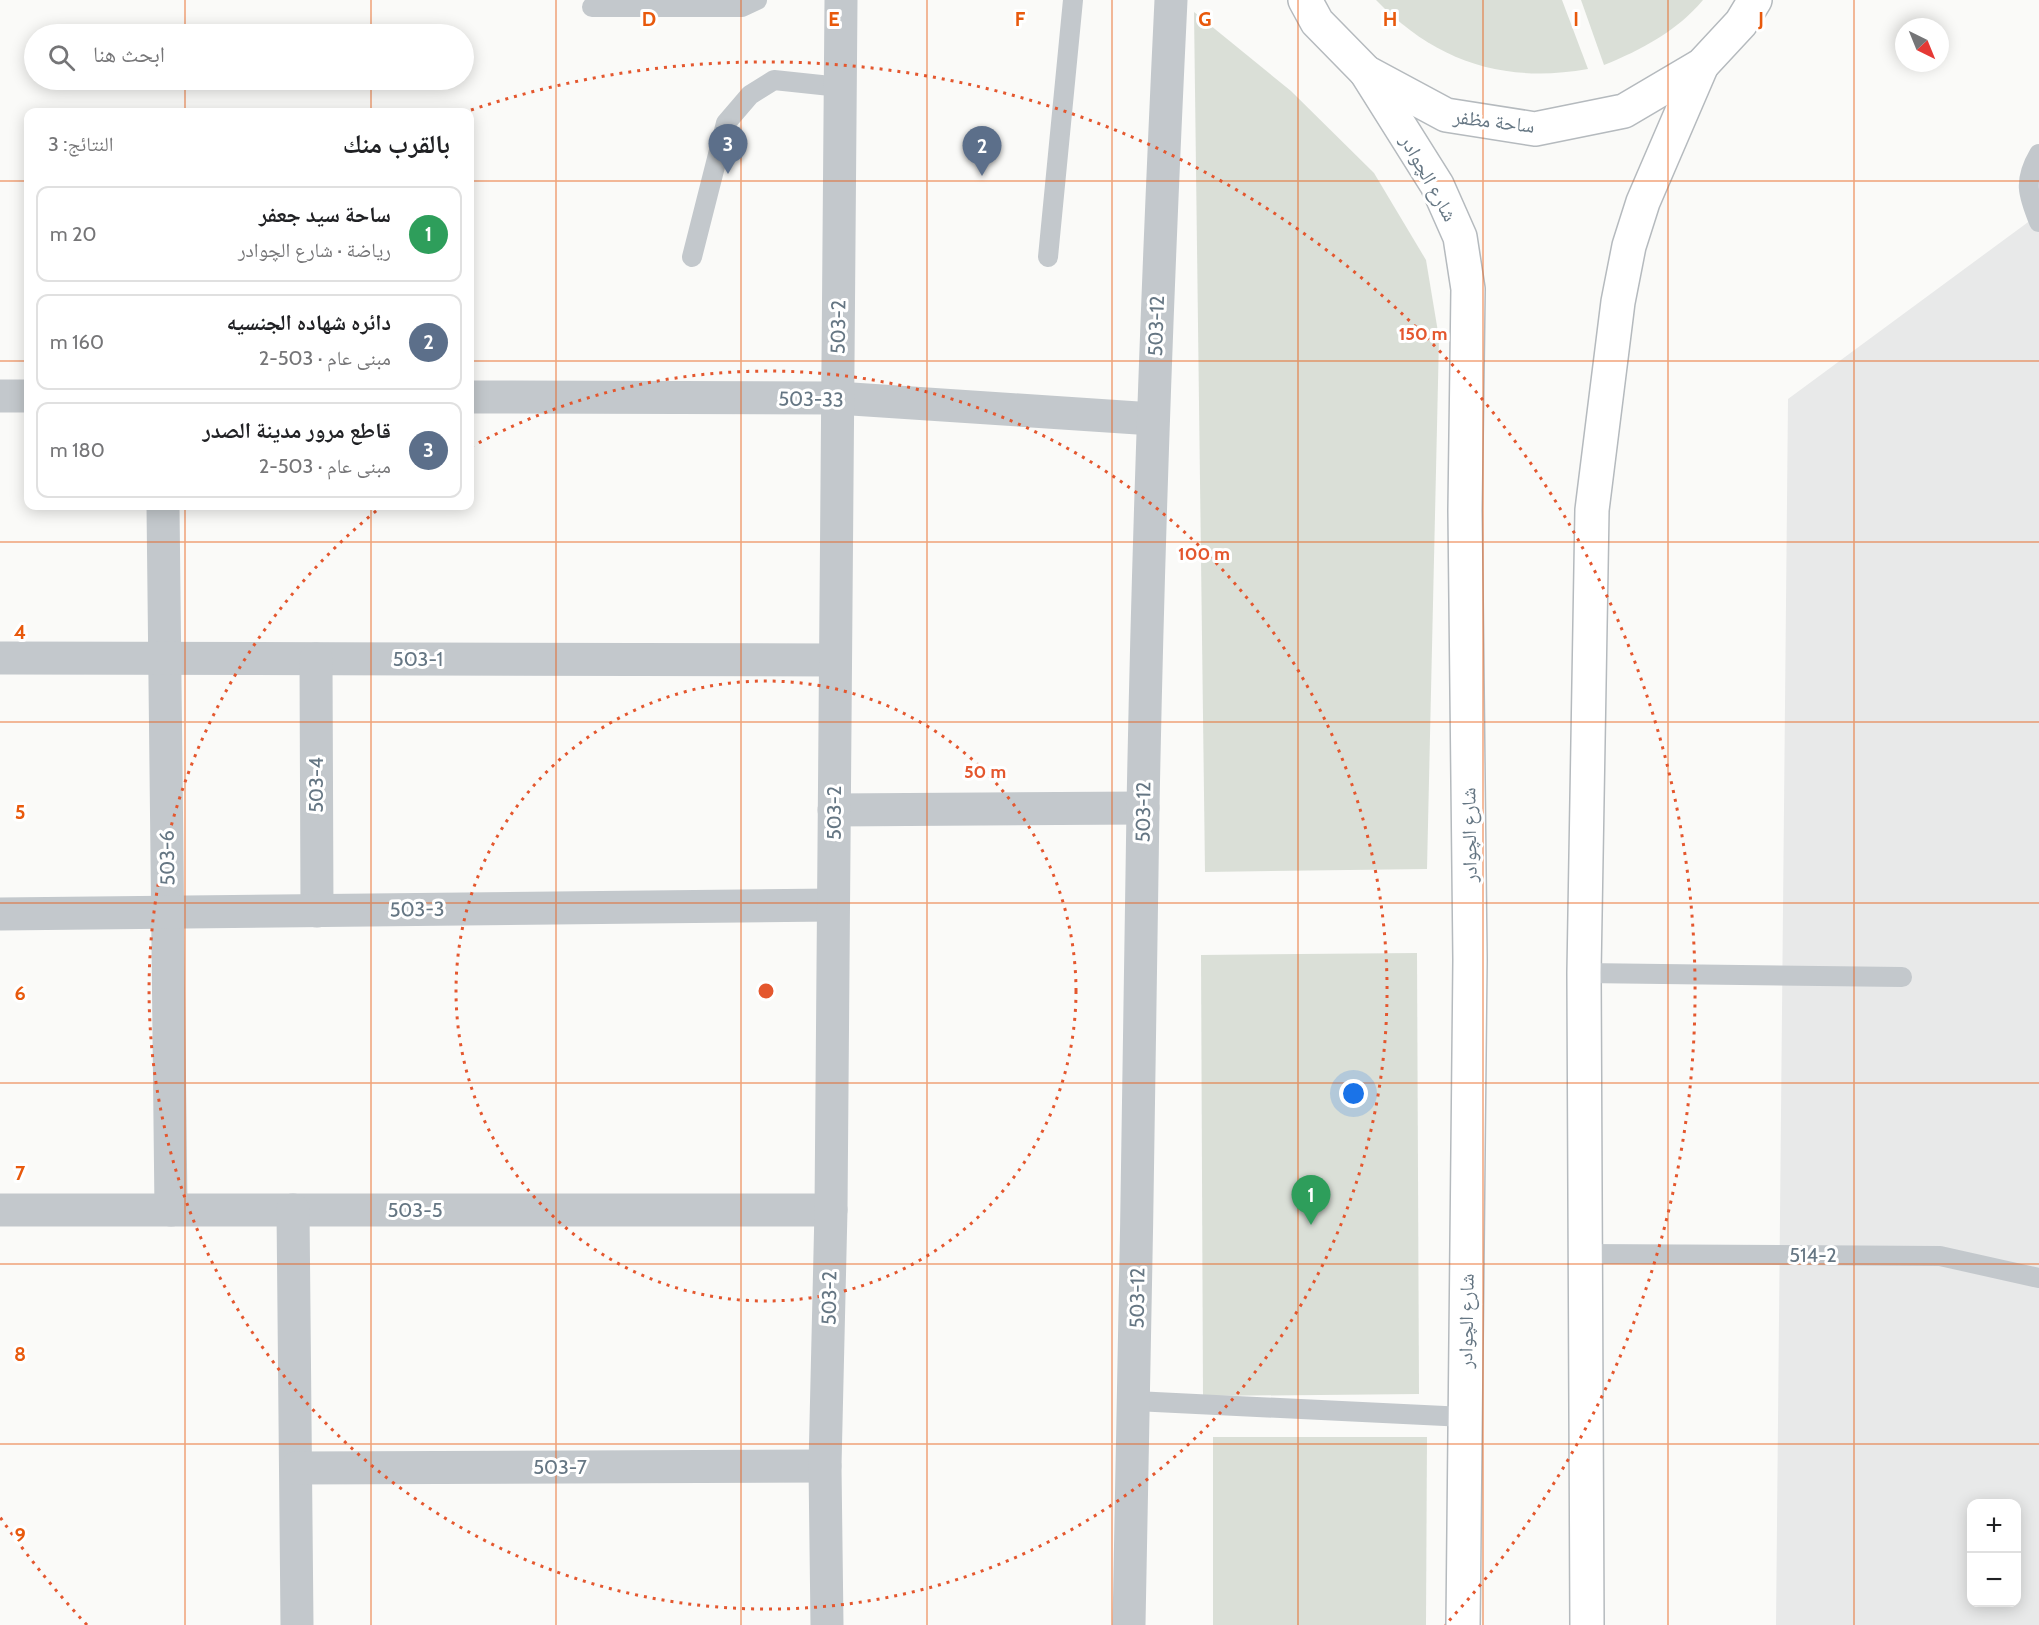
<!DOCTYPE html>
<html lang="ar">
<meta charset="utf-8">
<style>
body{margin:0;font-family:Cabin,"Noto Naskh Arabic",sans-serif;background:#f2f2f2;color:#202124;direction:rtl}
.controls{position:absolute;right:18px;bottom:18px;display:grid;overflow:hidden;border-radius:12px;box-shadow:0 3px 15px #0003}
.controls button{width:54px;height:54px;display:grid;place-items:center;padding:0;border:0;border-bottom:2px solid #e0e0e0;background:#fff;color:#202124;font:30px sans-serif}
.compass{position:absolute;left:1895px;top:18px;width:54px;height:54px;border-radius:50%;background:#fff;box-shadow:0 3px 15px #0003;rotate:137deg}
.you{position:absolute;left:1354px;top:1094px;width:21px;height:21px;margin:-15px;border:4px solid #fff;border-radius:50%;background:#1a73e8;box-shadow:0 0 0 9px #1a73e833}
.badge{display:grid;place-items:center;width:39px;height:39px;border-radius:50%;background:#d93025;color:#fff;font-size:20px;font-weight:700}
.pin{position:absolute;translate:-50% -50px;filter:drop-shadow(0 2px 3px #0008)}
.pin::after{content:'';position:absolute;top:32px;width:21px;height:18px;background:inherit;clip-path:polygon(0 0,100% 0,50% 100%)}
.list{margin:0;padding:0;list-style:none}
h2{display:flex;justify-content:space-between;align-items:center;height:78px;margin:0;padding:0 24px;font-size:26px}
h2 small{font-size:20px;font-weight:400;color:#757577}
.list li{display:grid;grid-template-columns:39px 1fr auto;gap:18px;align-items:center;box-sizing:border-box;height:96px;margin:0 12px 12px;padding:0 12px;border:2px solid #e0e0e0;border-radius:12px}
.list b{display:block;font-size:22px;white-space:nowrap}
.list p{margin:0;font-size:20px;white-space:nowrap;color:#757577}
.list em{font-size:20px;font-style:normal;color:#757577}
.icon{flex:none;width:33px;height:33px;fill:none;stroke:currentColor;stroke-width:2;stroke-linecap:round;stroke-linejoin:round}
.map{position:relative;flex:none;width:2039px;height:1625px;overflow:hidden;direction:ltr}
.search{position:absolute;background:#fff;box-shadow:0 3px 15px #0003;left:24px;top:24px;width:450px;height:66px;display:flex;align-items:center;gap:15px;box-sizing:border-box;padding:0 21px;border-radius:33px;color:#757577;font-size:22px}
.panel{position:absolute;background:#fff;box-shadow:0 3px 15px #0003;left:24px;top:108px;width:450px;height:402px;border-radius:12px;direction:rtl}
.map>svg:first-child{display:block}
.built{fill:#e8e9e9;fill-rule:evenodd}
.green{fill:#dadfd7}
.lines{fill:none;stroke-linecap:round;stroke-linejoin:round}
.primary-casing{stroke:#b5babe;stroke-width:36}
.lane{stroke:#c3c8cc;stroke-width:20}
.street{stroke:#c3c8cc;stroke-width:33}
.primary{stroke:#fff;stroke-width:33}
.grid{fill:none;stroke:#e8590c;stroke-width:1.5;stroke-opacity:0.55}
.ring{fill:none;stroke:#e4572e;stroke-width:3;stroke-dasharray:3 6}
.labels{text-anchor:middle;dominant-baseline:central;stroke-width:6;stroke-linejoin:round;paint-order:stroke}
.street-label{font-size:20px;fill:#657683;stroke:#fff}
.grid-label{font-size:20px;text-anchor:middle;font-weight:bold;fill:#e8590c;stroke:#fff;stroke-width:6;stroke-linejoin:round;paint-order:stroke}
.centre{fill:#e4572e;stroke:#fff;stroke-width:3}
.ring-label{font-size:18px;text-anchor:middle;font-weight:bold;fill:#e4572e;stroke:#fff;stroke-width:6;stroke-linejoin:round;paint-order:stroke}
</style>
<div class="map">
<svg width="2039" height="1625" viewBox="0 0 2039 1625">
<rect width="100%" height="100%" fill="#fafaf8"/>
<!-- built -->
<path class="built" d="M2039,214v1411h-263l12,-1226zM1972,1504h44v98h-44z"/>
<!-- green -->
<g class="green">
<path d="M1376,0h186l26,69c-85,15 -153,-8 -212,-69z"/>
<path d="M1581,0h122c-26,31 -62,50 -99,65z"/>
<polygon points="1194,12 1291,91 1374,173 1426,260 1439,338 1427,869 1205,872"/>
<polygon points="1417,953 1419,1394 1203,1396 1201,955"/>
<polygon points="1213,1437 1427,1437 1426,1625 1213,1625"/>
</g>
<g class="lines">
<!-- primary casing -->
<g class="primary-casing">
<g id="primary">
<polyline points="1305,0 1317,22 1366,72 1446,115 1535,129 1624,111 1702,65 1741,23 1755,0"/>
<polyline points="1366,72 1437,185 1460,237 1468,289 1465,510 1470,960 1463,1625"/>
<polyline points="1587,1625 1584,973 1592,510 1618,302 1629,246 1643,202 1702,65"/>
</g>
</g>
<!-- lane -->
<g class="lane">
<polyline points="592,7 742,7 757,0"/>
<path d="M2039,154c-16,27 -11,41 0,68"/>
<polyline points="692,257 726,123 750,95 774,80 840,87"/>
<polyline points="1048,257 1073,0"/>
<polyline points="1584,973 1902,977"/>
<polyline points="1585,1254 1940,1256 2039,1278"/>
<polyline points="1135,1401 1465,1417"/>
</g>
<!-- street -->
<g class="street">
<polyline points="0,396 28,396"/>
<polyline points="470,397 837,398 1153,419"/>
<polyline points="163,506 171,1210"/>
<polyline points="0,658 835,660"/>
<polyline points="316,659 317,911"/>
<polyline points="834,810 1143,808"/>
<polyline points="0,914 833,905"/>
<polyline points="0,1210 831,1210"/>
<polyline points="293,1210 297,1625"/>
<polyline points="296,1468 825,1466"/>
<polyline points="827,1625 825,1466 831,1210 841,0"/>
<path d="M1129,1625c7,-272 9,-545 14,-817 5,-269 15,-539 28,-808"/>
</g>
<!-- primary -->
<use href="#primary" class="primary"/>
</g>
<!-- grid -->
<path class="grid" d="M185,0v34M371,0v34M556,0v1625M741,0v1625M927,0v1625M1112,0v1625M1298,0v1625M1483,0v1625M1668,0v1625M1854,0v1625M185,80v32M371,80v32M0,181h28M470,181h1569M0,361h28M470,361h1569M185,506v1119M371,506v1119M0,542h2039M0,722h2039M0,903h2039M0,1083h2039M0,1264h2039M0,1444h2039"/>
<!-- distance rings -->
<g class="ring">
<circle cx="766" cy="991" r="310"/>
<path d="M471 447A619 619 0 1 1 381 507"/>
<path d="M87 1625A929 929 0 0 1 0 1517M471 110A929 929 0 0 1 1445 1625"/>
</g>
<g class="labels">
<!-- street labels -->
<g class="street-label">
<text transform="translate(1494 121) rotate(7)">ساحة مظفر</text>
<text transform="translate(1429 178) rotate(61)">شارع الچوادر</text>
<text transform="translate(1156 326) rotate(-88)">503-12</text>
<text transform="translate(838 327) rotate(-89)">503-2</text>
<text transform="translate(811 399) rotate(1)">503-33</text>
<text x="418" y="659">503-1</text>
<text transform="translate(316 785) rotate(-90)">503-4</text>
<text transform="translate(1143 812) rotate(-89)">503-12</text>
<text transform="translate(834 813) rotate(-90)">503-2</text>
<text transform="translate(1469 835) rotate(-91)">شارع الچوادر</text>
<text transform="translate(167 858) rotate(-91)">503-6</text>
<text transform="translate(417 909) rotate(-1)">503-3</text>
<text x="415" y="1210">503-5</text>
<text x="1813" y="1255">514-2</text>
<text transform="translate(829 1298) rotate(-89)">503-2</text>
<text transform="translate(1137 1298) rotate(-89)">503-12</text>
<text transform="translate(1466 1321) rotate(-89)">شارع الچوادر</text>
<text x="560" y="1467">503-7</text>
</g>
</g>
<g class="grid-label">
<text x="649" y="26">D</text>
<text x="834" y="26">E</text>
<text x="1020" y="26">F</text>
<text x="1205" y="26">G</text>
<text x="1390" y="26">H</text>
<text x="1576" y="26">I</text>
<text x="1761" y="26">J</text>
<text x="20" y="639">4</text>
<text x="20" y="819">5</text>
<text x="20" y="1000">6</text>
<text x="20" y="1180">7</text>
<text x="20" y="1361">8</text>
<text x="20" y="1542">9</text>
</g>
<circle cx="766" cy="991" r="9" class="centre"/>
<g class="ring-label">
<text x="1423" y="340">150 m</text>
<text x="1204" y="560">100 m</text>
<text x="985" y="778">50 m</text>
</g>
</svg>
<div class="controls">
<button>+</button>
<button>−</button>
</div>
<svg class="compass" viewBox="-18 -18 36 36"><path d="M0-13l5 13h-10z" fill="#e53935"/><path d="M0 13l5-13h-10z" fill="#757577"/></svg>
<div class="you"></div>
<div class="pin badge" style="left:1311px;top:1225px;background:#2e9e5b">1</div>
<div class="pin badge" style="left:982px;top:176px;background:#5c6f8a">2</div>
<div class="pin badge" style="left:728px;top:174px;background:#5c6f8a">3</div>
<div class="search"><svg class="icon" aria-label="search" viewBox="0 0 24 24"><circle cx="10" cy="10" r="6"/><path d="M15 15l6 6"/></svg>ابحث هنا</div>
<section class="panel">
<h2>بالقرب منك<small>النتائج: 3</small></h2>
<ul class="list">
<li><span class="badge" style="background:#2e9e5b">1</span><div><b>ساحة سيد جعفر</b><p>رياضة · شارع الچوادر</p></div><em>20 m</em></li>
<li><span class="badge" style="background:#5c6f8a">2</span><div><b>دائره شهاده الجنسيه</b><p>مبنى عام · 503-2</p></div><em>160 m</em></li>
<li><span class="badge" style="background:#5c6f8a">3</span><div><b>قاطع مرور مدينة الصدر</b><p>مبنى عام · 503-2</p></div><em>180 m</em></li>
</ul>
</section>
</div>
